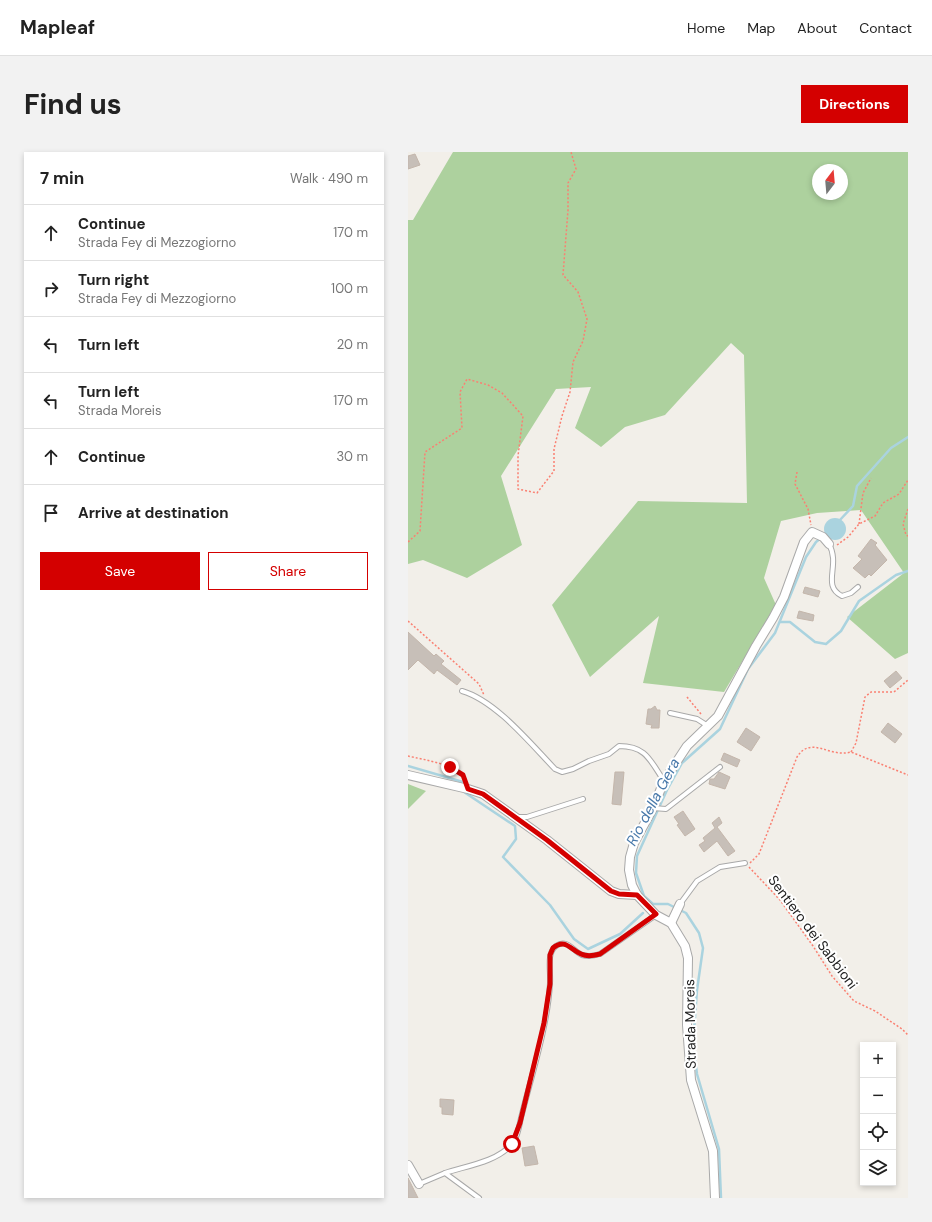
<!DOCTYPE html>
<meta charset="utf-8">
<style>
body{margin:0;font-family:"DM Sans",sans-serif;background:#f2f2f2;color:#222}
.controls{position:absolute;right:12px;bottom:12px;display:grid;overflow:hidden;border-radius:0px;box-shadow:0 2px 6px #0003}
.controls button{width:36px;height:36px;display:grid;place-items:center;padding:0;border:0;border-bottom:1px solid #e0e0e0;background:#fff;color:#222;font:20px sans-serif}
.compass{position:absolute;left:404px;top:12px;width:36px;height:36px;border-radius:50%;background:#fff;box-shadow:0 2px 6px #0003;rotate:16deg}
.stop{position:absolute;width:12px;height:12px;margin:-9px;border:3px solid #d40000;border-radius:50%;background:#fff}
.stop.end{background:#d40000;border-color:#fff;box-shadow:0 1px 4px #0008}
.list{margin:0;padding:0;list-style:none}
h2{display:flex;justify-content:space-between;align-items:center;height:52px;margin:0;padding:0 16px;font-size:17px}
h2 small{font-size:13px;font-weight:400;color:#767676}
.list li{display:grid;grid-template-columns:26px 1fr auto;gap:12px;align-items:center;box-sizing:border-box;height:56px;padding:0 16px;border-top:1px solid #e0e0e0}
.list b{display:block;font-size:15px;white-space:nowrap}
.list p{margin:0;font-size:13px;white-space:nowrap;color:#767676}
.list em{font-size:13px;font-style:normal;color:#767676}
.actions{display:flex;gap:8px;padding:12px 16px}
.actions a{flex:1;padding:9px 0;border:1px solid #d40000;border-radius:0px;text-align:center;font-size:14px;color:#d40000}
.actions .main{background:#d40000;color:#fff}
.icon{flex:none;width:22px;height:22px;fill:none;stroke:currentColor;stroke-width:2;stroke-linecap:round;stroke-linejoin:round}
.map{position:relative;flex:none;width:500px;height:1046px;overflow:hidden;border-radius:0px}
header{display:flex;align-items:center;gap:24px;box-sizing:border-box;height:56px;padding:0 20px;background:#fff;border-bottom:1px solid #e0e0e0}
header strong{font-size:19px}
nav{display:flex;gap:22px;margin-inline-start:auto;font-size:14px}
.intro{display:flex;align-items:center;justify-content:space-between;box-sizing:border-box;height:96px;padding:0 24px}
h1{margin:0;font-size:28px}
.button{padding:10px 18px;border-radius:0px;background:#d40000;color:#fff;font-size:14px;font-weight:700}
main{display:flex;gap:24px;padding:0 24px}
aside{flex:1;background:#fff;border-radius:0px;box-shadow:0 2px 6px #0003}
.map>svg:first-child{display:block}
.forest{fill:#add19e;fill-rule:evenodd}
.water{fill:#aad3df}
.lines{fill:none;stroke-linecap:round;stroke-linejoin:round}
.stream{stroke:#aad3df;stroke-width:2.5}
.building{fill:#c7bfb8;stroke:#c4b6ab}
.service-casing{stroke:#a9a9a9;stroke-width:6}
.minor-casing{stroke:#a9a9a9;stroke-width:10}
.path{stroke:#fa8072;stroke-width:1.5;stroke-dasharray:2 2;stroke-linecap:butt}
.service{stroke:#fff;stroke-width:4}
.minor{stroke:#fff;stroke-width:8}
.route{stroke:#d40000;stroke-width:5}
.labels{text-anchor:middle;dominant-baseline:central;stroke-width:4;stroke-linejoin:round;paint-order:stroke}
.street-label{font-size:14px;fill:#222;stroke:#fff}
.water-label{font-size:15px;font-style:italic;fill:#4a7aab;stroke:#fff}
</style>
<header>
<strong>Mapleaf</strong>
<nav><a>Home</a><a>Map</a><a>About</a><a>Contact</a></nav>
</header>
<div class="intro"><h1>Find us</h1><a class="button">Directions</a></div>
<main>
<aside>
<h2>7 min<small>Walk · 490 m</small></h2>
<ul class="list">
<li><svg class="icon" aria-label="ahead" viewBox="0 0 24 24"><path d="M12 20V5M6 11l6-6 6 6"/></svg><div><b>Continue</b><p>Strada Fey di Mezzogiorno</p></div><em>170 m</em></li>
<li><svg class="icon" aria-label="right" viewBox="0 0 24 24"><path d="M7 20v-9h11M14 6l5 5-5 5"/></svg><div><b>Turn right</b><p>Strada Fey di Mezzogiorno</p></div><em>100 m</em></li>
<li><svg class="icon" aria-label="left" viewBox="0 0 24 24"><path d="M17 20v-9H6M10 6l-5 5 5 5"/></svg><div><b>Turn left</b></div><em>20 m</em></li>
<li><svg class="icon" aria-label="left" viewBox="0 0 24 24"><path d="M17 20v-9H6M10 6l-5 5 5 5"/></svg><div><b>Turn left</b><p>Strada Moreis</p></div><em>170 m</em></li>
<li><svg class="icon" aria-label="ahead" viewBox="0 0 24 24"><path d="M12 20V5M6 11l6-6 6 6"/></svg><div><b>Continue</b></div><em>30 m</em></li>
<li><svg class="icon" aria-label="arrive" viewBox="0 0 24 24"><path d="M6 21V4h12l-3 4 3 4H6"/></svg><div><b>Arrive at destination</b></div></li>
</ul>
<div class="actions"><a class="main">Save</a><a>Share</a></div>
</aside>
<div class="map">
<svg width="500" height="1046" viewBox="0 0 500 1046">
<rect width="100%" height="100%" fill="#f2efe9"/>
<!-- forest -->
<g class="forest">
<path d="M45,0h455v501l-13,6 -48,-42 57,-44 -43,-63 -44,3 -36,8 -17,57 12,27 -52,87 -81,-9 16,-67 -69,61 -38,-72 86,-104 109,2 -3,-148 -13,-12 -66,72 -40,12 -24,20 -26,-19 16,-41 -35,2 -55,87 21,69 -55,33 -44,-18 -15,4v-344h5zM410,18h24v24h-24z"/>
<polygon points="0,632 18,639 0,657"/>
</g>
<!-- water -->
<circle class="water" cx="427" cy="377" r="11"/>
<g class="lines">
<!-- stream -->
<g class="stream">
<polyline points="431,369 445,354 449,334 483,296 500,285"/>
<polyline points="372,470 382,470 407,490 418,492 433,479 451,449 488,423 500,419"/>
<polyline points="0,614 55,630"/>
<polyline points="56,640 107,674 108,687 95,705 142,753 166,787 180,797 212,782 235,761"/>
<polyline points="313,1046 311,997 289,922 285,892 289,838 295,796 291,781 278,761 260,752 245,752 236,744 228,721 229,704 259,638 274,611 312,577 340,517 367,481 398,405 408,390 413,386"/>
</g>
</g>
<!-- building -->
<g class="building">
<polygon points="7,2 12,13 0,17 0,4"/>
<polygon points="463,387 469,391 467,393 479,408 463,424 461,422 457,426 445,416 454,407 450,404"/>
<polygon points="397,435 412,439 410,445 395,441"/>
<polygon points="391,459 406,463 405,469 389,466"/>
<polygon points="0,480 26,504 28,502 36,509 33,512 53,528 49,533 29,518 26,522 10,508 0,518"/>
<polygon points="488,519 494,526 482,536 476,529"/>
<polygon points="247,554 249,558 252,558 251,576 243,576 244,573 238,572 240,557 243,557"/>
<polygon points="480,571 494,582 487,591 473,580"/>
<polygon points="338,576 352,585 343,599 329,590"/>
<polygon points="316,601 332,608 329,615 313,608"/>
<polygon points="207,620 216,620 213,653 204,652"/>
<polygon points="311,620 322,625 317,637 301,632 302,627 306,627"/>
<polygon points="275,659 287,677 277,684 269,673 271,672 266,665"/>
<polygon points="311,665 314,671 309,675 327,699 320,704 309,689 296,700 291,693 297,689 295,686 307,676 304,671"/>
<polygon points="32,947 46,948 45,963 34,962 34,955 32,955"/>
<polygon points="126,994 130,1012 117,1014 114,996"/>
<polygon points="0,1026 10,1046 0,1046"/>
</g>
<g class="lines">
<!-- service casing -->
<g class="service-casing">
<g id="service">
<path d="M421,392c12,22 -8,41 13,52l9,-3 7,-6"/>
<path d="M54,539c34,10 68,52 93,78l7,3 11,-3 16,-8 20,-7 10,-8c27,0 31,14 45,35"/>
<polyline points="262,561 289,567 300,574"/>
<polyline points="245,656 258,657 312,615"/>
<polyline points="110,665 119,665 175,647"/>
<polyline points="272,752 289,729 312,715 337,711"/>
<path d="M37,1021c21,-7 51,-11 66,-28 8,-9 8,-21 11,-31 10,-40 26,-90 28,-131 1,-11 -4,-30 6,-37 11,-8 17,5 26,9 7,2 12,1 18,-1l56,-39"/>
<polyline points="11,1032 37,1021 71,1046"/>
</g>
</g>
<!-- minor casing -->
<g class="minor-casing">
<g id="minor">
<polyline points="0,623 60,637 75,642 139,688 203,739 211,742 229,743"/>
<polyline points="263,771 272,752"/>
<polyline points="0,1013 11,1032"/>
<polyline points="307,1046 305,999 283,928 279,873 280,806 277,794 263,771 248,763 229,743 224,733 221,718 222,705 226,691 245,656 256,629 279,594 310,564 348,494 365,466 376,445 396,390 404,380 415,385 421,392"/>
</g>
</g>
<!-- path -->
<g class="path">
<polyline points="389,320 387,332 400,357 403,373"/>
<polyline points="500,357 495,372 498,383 500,384"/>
<polyline points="451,372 455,341 463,326"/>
<polyline points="0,390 12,379 17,300 54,276 52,240 59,227 80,233 94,241 115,264 110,304 110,337 129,341 146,319 146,297 154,264 162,240 165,210 175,189 179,167 170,140 155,123 160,58 160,31 168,17 163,0"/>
<polyline points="429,393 440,385 451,372 467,364 475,351 491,342 500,328"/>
<polyline points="0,469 71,532 76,543"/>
<polyline points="279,545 293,562"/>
<polyline points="443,600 448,591 457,545 463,540 486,540 500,528"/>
<path d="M0,604c16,4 50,8 57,24"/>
<path d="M342,711l9,-9 38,-97c14,-22 32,1 54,-5l57,23"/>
<polyline points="341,715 372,748 405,794 424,824 446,849 467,859 494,877 500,883"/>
</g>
<!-- service -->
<use href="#service" class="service"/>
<!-- minor -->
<use href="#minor" class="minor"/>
</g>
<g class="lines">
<!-- route -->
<path class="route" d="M42,615l13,8 5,14 15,5 64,46 64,51 8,3 18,1 19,19 -56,40c-7,2 -13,3 -19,0 -11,-5 -16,-16 -28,-6l-3,7v29l-6,39 -24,100 -8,21"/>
</g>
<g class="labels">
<!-- street labels -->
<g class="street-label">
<text transform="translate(405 780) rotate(53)">Sentiero dei Sabbioni</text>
<text transform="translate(282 872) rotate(-91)">Strada Moreis</text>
</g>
<!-- water labels -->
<g class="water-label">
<text transform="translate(245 650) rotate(-62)">Rio della Gera</text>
</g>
</g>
</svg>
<div class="controls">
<button>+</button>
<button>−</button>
<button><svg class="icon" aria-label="locate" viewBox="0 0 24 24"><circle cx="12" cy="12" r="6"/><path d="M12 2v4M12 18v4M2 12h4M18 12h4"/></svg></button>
<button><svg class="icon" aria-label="layers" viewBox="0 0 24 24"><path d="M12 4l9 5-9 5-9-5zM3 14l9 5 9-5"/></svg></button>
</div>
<svg class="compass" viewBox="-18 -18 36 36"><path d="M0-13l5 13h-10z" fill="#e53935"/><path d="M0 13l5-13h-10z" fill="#767676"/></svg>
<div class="stop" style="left:104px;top:992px"></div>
<div class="stop end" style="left:42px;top:615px"></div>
</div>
</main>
